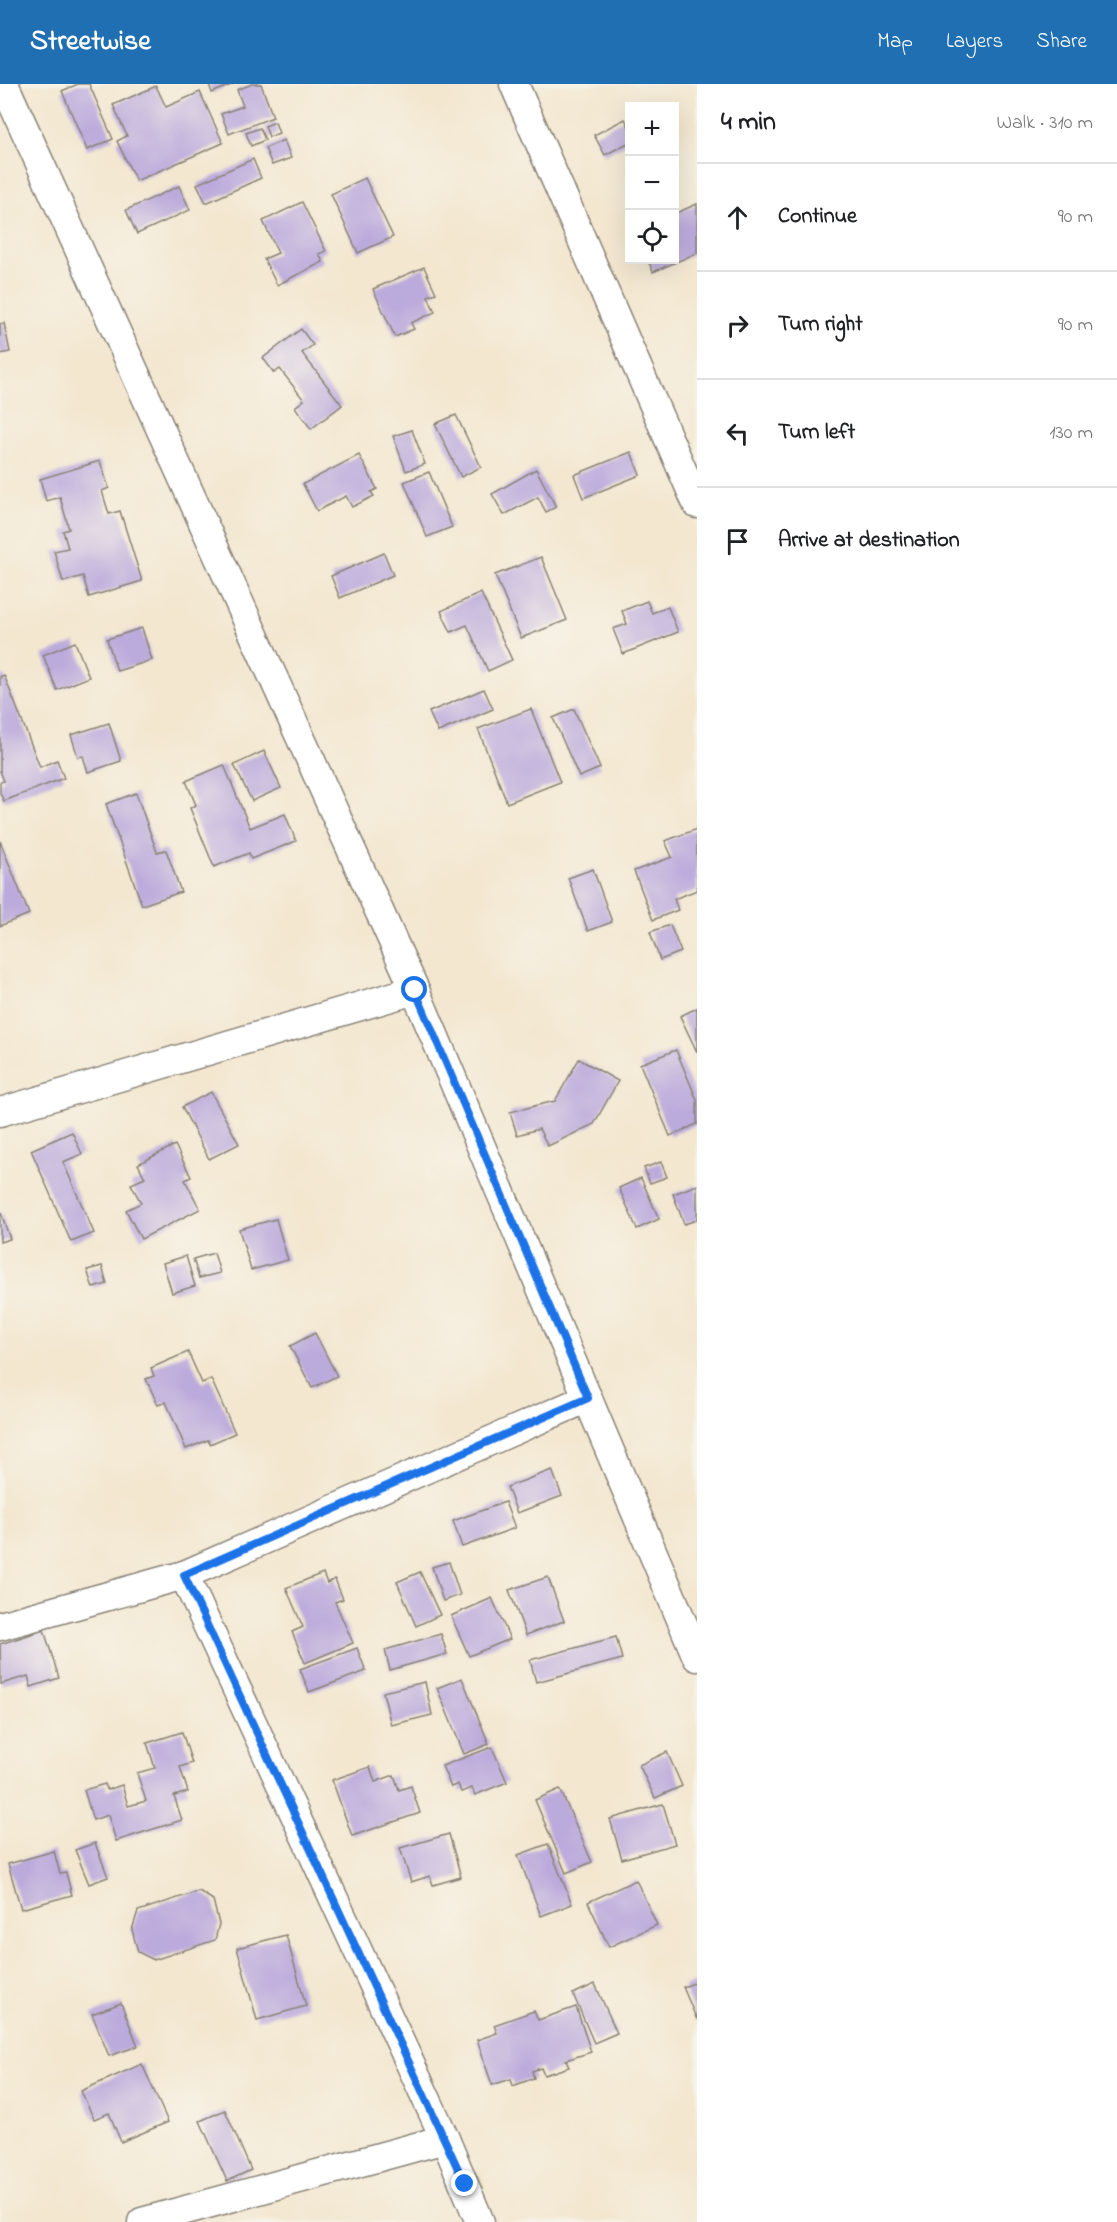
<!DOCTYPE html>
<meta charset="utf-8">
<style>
body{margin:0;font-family:"Indie Flower",sans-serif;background:#f6f6f6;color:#202124}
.controls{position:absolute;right:18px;top:18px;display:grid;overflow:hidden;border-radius:0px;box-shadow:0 6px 24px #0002}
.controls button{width:54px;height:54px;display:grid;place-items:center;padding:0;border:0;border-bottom:2px solid #e0e0e0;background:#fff;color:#202124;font:30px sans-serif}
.stop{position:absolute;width:18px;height:18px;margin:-14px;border:4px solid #1a73e8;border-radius:50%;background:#fff}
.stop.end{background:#1a73e8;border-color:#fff;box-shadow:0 2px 6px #0008}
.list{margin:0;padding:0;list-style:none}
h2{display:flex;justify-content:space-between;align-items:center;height:78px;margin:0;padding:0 24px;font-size:26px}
h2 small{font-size:20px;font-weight:400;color:#757577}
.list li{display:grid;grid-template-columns:39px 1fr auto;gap:18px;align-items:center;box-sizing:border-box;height:108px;padding:0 24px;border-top:2px solid #e0e0e0}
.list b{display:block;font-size:22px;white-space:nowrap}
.list em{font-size:20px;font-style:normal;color:#757577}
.icon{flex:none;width:33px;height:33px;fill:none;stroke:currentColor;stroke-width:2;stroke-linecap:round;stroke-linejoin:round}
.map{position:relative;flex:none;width:697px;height:2138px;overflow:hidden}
header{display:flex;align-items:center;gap:36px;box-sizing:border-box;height:84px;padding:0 30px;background:#1f6fb2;color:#fff}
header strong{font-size:28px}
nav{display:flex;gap:33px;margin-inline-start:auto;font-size:21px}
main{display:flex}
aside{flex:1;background:#fff}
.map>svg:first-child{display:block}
.building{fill:#bbaadc}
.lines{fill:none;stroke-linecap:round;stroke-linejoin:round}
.street-casing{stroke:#888276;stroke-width:31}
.street{stroke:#fff;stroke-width:28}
.route{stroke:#1a73e8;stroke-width:8}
</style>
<header>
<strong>Streetwise</strong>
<nav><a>Map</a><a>Layers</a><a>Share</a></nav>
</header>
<main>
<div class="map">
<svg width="697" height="2138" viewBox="0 0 697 2138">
<rect width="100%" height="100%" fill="#f7f3e8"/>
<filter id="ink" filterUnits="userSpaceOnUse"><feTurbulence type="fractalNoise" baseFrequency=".0167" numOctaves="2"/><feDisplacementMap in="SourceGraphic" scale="12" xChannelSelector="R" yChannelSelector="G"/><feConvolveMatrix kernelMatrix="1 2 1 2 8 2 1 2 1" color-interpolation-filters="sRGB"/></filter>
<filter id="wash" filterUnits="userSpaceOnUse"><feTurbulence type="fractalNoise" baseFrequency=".008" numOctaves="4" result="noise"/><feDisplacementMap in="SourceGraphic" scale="24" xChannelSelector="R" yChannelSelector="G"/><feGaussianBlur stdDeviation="1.35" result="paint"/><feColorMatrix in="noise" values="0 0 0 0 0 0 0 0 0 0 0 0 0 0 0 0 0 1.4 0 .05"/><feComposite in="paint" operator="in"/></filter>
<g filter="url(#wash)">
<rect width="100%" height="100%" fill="#f3e7d0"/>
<g id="blocks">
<!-- building -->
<g class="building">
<polygon points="78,0 89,0 113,55 87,66 62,7"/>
<polygon points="209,0 233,0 212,9"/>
<polygon points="252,0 261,0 273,33 229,50 221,30 243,22 237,6"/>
<polygon points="156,2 166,23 200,8 223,59 136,97 117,57 127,52 113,21"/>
<polygon points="625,35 630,45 630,58 605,71 594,51"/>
<polygon points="275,38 279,49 269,53 265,42"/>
<polygon points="260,44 265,56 251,62 246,49"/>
<polygon points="284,56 291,74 272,81 265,64"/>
<polygon points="253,75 261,94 206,119 197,100"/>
<polygon points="365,94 393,153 358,169 331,110"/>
<polygon points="179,102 190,126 137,150 126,126"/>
<polygon points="302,118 326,167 319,170 323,178 277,201 264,175 278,169 263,137"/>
<polygon points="697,120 697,169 653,188 648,176 674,176 674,130"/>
<polygon points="424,183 436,209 428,212 435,228 411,239 414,245 395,253 373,205"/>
<polygon points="4,239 10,268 0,270 0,240"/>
<polygon points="301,245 313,261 302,269 342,321 311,345 295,323 304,316 280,285 274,289 263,274"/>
<polygon points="456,331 481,383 461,393 435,340"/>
<polygon points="412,346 425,380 406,387 393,352"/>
<polygon points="631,368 640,391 583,414 574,391"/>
<polygon points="359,371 377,405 371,408 374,412 352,423 346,412 317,427 303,400"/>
<polygon points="100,377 109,404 102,407 109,430 120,427 142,497 89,513 83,492 63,498 54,467 68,464 63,447 69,445 60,413 46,417 40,395"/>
<polygon points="536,385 556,423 546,428 538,413 504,431 492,410"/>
<polygon points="429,388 452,443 427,453 404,398"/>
<polygon points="384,469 393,491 340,514 331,492"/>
<polygon points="541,473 567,536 521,554 495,491"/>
<polygon points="481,509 512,576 488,587 467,541 451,548 441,527"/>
<polygon points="647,517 652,529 668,523 678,548 623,570 613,545 627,540 622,527"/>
<polygon points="142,544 152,576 117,587 107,555"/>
<polygon points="75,558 89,593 57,606 43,571"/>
<polygon points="4,591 40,683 57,676 64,694 4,717 0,709 0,698 4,697 0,687 0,593"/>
<polygon points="484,605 493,625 438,648 429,628"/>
<polygon points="531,625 560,698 507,719 478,645"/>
<polygon points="574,625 600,684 579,693 553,634"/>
<polygon points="109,639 121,677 88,688 83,672 78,673 71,651"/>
<polygon points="264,667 281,704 252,717 234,681"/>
<polygon points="224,681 250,744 285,730 296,757 251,775 249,769 214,783 190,724 196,721 186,697"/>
<polygon points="136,709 157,768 166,766 181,808 142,821 106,720"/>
<polygon points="697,745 697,806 674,815 678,826 653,836 634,787 672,773 665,757"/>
<polygon points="0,757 29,830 0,842"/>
<polygon points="593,785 612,838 588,847 568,794"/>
<polygon points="670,841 681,868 660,876 650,848"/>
<polygon points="697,924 697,968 680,932"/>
<polygon points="676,966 697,1016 697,1040 670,1052 640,980"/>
<polygon points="579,975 618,997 594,1040 548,1062 539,1045 517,1051 510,1028 555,1017"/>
<polygon points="211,1008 239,1060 209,1075 182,1023"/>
<polygon points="72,1048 82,1070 63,1078 94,1149 71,1158 31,1066"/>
<polygon points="175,1061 191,1093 185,1096 200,1125 141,1155 126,1126 141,1119 131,1100 145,1094 138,1080"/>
<polygon points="661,1078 667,1093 650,1099 644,1084"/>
<polygon points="641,1094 659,1135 637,1145 619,1104"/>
<polygon points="697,1101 697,1136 684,1140 673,1110"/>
<polygon points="0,1126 10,1155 0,1158"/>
<polygon points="276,1135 288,1176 251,1186 239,1145"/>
<polygon points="214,1169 220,1189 199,1194 193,1175"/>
<polygon points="186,1172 195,1202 172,1209 163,1179"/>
<polygon points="102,1182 107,1200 93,1204 87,1186"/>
<polygon points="315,1249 337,1292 312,1304 290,1262"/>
<polygon points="188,1268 202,1299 211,1295 235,1349 210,1360 208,1356 186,1365 166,1318 158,1321 146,1295 154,1292 151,1284"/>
<polygon points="552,1386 562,1412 517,1429 507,1403"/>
<polygon points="505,1418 515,1444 462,1463 453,1437"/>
<polygon points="449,1478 460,1511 443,1517 432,1483"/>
<polygon points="420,1488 440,1531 416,1542 397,1498"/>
<polygon points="323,1489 327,1499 335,1495 343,1515 335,1518 353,1559 305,1579 292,1548 303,1543 286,1504"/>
<polygon points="548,1493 564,1537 526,1551 509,1506"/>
<polygon points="492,1514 510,1555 469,1572 451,1532"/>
<polygon points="44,1546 59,1594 31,1603 28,1592 1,1600 0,1560"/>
<polygon points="441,1550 447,1570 390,1586 385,1566"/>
<polygon points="616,1553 622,1575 536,1598 530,1576"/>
<polygon points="357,1564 366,1587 309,1608 300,1585"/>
<polygon points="462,1594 489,1660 464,1670 437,1604"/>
<polygon points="425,1598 432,1631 391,1641 383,1608"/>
<polygon points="182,1648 192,1679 180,1683 188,1708 174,1712 182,1736 116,1757 108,1731 93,1736 84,1706 105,1700 107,1706 122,1701 128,1722 146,1717 137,1689 155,1684 147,1659"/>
<polygon points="492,1663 507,1698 475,1711 472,1704 461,1708 458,1700 451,1703 442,1682"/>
<polygon points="667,1668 682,1702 655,1714 639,1681"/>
<polygon points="370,1683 375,1698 394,1691 399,1706 411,1702 420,1729 352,1752 332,1696"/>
<polygon points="560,1705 592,1778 566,1789 535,1716"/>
<polygon points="663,1720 675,1760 622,1775 610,1735"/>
<polygon points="449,1750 461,1793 433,1801 430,1792 411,1798 400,1764"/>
<polygon points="95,1759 108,1793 89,1800 75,1766"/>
<polygon points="548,1760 572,1820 541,1832 518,1771"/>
<polygon points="54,1767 60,1790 66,1789 72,1811 21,1825 8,1780"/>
<polygon points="636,1796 657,1841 609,1863 588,1818"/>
<polygon points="199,1807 213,1816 219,1840 215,1856 154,1876 138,1868 132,1846 138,1827"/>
<polygon points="286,1851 306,1922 257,1936 237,1864"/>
<polygon points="697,1898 697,1936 683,1903"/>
<polygon points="595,1900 617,1949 594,1959 573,1910"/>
<polygon points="121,1919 138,1962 109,1972 92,1930"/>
<polygon points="576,1923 591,1968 566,1976 569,1983 544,1991 541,1984 532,1987 534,1994 513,2002 511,1995 492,2001 477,1956 497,1949 494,1941 534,1927 538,1936"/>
<polygon points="142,1980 168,2038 121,2058 109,2029 94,2035 81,2007"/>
<polygon points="225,2026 251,2086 227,2097 200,2037"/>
</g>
</g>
</g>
<g filter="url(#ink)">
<use href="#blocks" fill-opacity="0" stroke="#888276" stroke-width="1.5"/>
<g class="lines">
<!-- street casing -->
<g class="street-casing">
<g id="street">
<polyline points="4,0 415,906 697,1573"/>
<polyline points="514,0 697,420"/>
<polyline points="0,1028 415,906"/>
<polyline points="184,1491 445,2055 480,2138"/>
<polyline points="0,1542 184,1491 588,1314"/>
<polyline points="142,2138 445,2055"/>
</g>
</g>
<!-- street -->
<use href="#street" class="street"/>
</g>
</g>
<g class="lines" filter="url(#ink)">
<!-- route -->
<polyline class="route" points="415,906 588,1314 184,1491 465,2100"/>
</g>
</svg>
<div class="controls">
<button>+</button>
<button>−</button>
<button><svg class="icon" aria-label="locate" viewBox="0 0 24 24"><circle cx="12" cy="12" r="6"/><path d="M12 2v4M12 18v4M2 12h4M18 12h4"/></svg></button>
</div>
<div class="stop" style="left:415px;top:906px"></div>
<div class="stop end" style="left:465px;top:2100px"></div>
</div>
<aside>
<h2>4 min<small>Walk · 310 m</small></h2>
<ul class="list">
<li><svg class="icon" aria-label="ahead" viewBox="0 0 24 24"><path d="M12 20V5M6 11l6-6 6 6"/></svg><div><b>Continue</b></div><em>90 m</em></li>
<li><svg class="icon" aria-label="right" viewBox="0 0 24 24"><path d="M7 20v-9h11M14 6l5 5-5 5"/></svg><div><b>Turn right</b></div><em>90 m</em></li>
<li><svg class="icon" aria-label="left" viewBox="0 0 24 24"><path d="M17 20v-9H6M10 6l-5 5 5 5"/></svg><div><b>Turn left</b></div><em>130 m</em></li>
<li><svg class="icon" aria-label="arrive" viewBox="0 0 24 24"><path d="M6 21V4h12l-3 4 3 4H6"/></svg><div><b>Arrive at destination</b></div></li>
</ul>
</aside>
</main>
